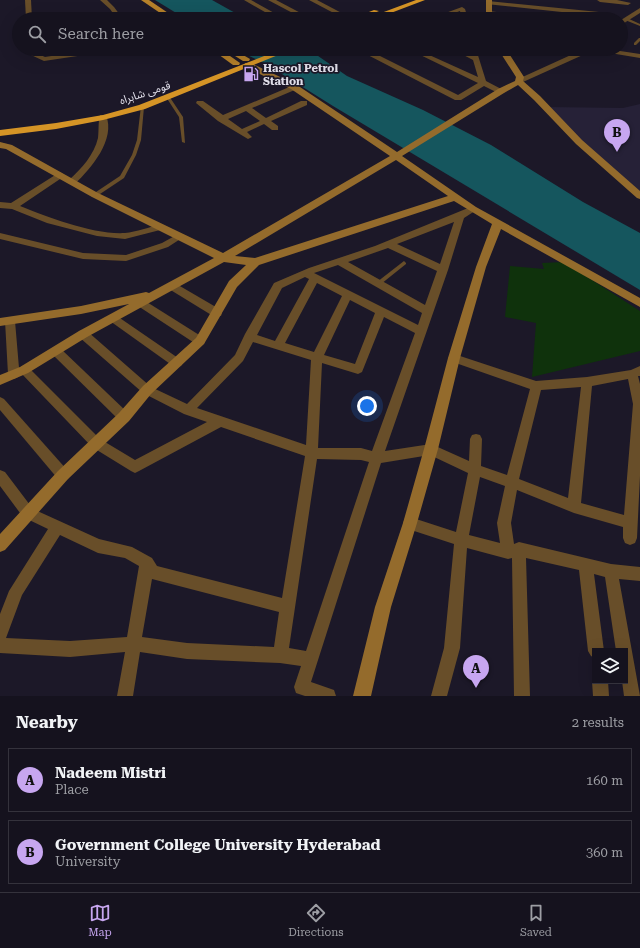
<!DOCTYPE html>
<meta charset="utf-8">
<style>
body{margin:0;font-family:"Roboto Serif","Noto Sans Arabic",serif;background:#1e1b27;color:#f1f3f6}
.controls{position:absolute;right:12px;bottom:12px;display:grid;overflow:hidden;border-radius:0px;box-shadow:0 4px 16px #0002}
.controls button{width:36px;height:36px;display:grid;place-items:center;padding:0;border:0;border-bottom:1px solid #34323c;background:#15121e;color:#f1f3f6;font:20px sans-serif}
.you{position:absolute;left:367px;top:406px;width:14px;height:14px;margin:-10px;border:3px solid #fff;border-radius:50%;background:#1a73e8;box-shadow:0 0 0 6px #1a73e833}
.badge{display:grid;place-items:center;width:26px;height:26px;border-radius:50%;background:#c7a6f0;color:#111;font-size:13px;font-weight:700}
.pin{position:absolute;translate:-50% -33px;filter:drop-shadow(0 1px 2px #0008)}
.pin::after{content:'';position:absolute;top:21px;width:14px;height:12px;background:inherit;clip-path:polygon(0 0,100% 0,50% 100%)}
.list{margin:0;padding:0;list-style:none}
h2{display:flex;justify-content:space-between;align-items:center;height:52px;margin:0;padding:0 16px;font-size:17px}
h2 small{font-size:13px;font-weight:400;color:#9d9ea4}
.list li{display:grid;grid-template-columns:26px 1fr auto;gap:12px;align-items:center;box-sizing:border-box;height:64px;margin:0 8px 8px;padding:0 8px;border:1px solid #34323c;border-radius:0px}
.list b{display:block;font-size:15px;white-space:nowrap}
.list p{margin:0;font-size:13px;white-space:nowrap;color:#9d9ea4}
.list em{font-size:13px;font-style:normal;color:#9d9ea4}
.icon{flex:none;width:22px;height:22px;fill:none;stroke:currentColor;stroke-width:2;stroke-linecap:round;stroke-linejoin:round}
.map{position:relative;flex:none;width:640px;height:696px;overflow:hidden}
.search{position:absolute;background:#15121e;box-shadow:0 4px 16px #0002;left:12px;right:12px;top:12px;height:44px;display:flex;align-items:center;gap:10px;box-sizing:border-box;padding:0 14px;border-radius:22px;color:#9d9ea4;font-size:15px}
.sheet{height:196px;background:#15121e}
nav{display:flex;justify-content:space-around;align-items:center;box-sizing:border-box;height:56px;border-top:1px solid #34323c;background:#15121e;font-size:11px;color:#9d9ea4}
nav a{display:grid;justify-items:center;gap:2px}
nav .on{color:#c7a6f0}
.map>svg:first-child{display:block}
.built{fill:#262137}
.green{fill:#0f320c}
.water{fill:#15565e}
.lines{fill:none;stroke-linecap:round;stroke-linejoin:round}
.lane{fill:#684e29;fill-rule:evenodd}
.street{fill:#684e29;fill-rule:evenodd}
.secondary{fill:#946b2c;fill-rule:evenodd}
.primary{fill:#b6812a;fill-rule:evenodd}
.highway{fill:#d59426;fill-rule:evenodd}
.labels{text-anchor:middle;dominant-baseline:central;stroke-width:3.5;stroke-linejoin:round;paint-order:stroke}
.far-poi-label{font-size:11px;font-weight:bold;fill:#e0dee9;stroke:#1c1828;text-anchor:start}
.far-street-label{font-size:11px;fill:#e0dee9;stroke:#1c1828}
</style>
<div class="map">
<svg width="640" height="696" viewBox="0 0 640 696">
<rect width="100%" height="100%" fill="#1c1828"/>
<!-- built -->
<polygon class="built" points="640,104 640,196 546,107 623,108"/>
<!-- green -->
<polygon class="green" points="564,262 640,311 640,351 532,377 536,323 505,317 510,266 544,269 542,263"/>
<!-- water -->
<g class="water">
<polygon points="155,0 212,0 246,19 186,19"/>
<polygon points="235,49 308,49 347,76 423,110 491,145 583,202 640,233 640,290 333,106 266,64"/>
</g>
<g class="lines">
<!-- lane -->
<g class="lane">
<polygon points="488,11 530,16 532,17 530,18 487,13 486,12"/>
<polygon points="625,18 627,18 640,24 640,26 625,20"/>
<polygon points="639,38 640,38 640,41 636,45 634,45 634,43"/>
<polygon points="167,96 169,96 183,117 185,143 182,142 179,117 166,97"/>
<polygon points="141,106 144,107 141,140 136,155 124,178 97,196 93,196 93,194 120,176 132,155 137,140"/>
<polygon points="404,261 406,263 406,264 381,284 377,284 376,283 377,282"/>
</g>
<!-- street -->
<g class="street">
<polygon points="25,0 31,0 32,19 26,19"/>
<polygon points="100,0 107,0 114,7 123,19 117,19 110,9"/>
<polygon points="244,0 251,0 285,19 277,19"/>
<polygon points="268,0 276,0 312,19 304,19"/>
<polygon points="309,0 317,0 353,19 345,19"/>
<polygon points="597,0 617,0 631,3 628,5 600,2"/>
<polygon points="488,1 599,12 602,14 599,16 486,4 486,2"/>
<polygon points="462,7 465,9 468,19 462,19 460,11 438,19 429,19"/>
<polygon points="640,8 640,13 621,25 621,20"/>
<polygon points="29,49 35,49 36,53 45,57 97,49 114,49 111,51 44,61 31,55"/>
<polygon points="359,49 366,49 458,95 478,83 408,49 416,49 478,77 473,60 452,49 460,49 471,54 470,49 476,49 486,81 505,91 501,93 498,93 484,86 461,100 455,100 360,51"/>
<polygon points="584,49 607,49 640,54 640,58 592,50 585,54 523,82 520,82 516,80"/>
<path d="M294,85l4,2 -1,2 -45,19 14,10 35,-17h6v4l-36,16 7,5v4h-6l-8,-6 -17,8 5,5 -4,2 -30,-18 -22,-18 1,-2h6l20,14zM246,111l14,10 -18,8 -14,-10z"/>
<path d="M100,115h6c10,25 -15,53 -31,69h-6l-1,-2 1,-2c13,-12 25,-25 29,-42 1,-8 0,-16 2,-23z"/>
<path d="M60,172l4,3 -1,2 -43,29c28,11 74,29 105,27 11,-1 25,-6 36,-9l5,3 -2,2 -39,10 -28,-3 -50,-13 -35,-14 -12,-1v-6l11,1z"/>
<path d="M473,206l5,3 -14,9 -16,52 -63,181 46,-7 38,17 1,-22 2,-4 4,-1 4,1 2,4 -1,27 26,9 23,-86 -80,-28 -2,-3 2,-3 4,-1 82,27 51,-4 44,-7 9,-4v10h-2l2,8v92l-3,62 -2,5 -5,2 -5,-2 -2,-5v-11l-49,-14 -57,-23 -6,33 3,21 5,-2 92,22 29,3v14l-21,-2 21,117h-16l-2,-15h3v-30h-9l-11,-74 -11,-3 10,77h-9v7l-4,-2 -3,-5 -9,-81 -53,-12 4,138h-16l-2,-138 -4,1 -41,-11 -7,100 -13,48h-16l13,-48 10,-104 -49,-16 -2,-5 2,-5 5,-1 46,15 12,-59 -38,-18 -49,8 -70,219 23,8 2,6h-31l-9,-3 -2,-6 7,-21 -21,-3 -93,-4 -47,-7 -7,44h-16l8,-44 -55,5 -70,-4v-39l9,-23 39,-62 -25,-12 -23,-31v-16l5,2 28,37 66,30 33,8 20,11 5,8 125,32 23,-142 -84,-29 -82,44 -4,2 -4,-2 -39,-24 -72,-75 -2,5 -4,2 -4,-2 -2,-3 -3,-53 1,-3h8l1,3 4,47 5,-3 4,2 72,72 35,21 72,-38 -23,-8 -41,-21 -64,-56 -1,-3 1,-3 4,-1 4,1 64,56 36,17 48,-49 10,-21 29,-51 35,-15 66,-22zM454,222l-14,42 -43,-20zM388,248l49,23 -12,34 -77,-43zM338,265l84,48 -4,12 -104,-52zM305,277l4,2 -34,62 -18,-6 25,-47zM317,283l25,13 -28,56 -29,-9zM350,300l25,13 -20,51 -31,-9zM384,317l31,16 -43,118 -11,-3h-43l4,-85 36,11 4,-2zM253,342l58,18 -5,85 -109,-37 46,-47zM628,379l5,25 -9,111 -43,-12 11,-117zM581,387l-13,111 -49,-19 22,-89zM317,459l44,1 8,2 -63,189 -17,-3zM480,477l25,9 -8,37 3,20 -31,-8zM60,535l38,18 27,5 14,8 -12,71 -57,4 -64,-3 16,-43zM152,579l127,33 -5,35 -87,-4 -45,-6z"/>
<polygon points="0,233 83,253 126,255 162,243 180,233 185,236 168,247 126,261 83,259 0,239"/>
<polygon points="173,282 221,310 222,313 221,316 213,316 169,289 168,286 169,283"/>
<polygon points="142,299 204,338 205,341 204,344 200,345 196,344 138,306 137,303 138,300"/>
<polygon points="114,314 181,360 183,363 181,366 177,367 173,366 110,321 109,318 110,315"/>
<polygon points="57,348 61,349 128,413 130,417 128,421 124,422 120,421 53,355 51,352 53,349"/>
<polygon points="0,397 4,399 68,471 69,475 68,479 63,481 58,479 0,410"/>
<polygon points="594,675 595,681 608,681 609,696 593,696 592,681"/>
</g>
<!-- secondary -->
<g class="secondary">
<rect x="486" y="0" width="6" height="19"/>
<path d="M498,49h8l18,28 -1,4 17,15 42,44 58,51v8l-3,-1 -61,-54 -42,-44 -16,-15 -14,8 -102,63 74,51 164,91v9l-139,-78 -15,38 -26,91 -22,91 -21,74 -26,84 -20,89h-18l22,-89 28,-84 21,-74 24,-91 28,-91 16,-43 -38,-23 -195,64 -22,22 -33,57 -53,50 -22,27 -61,58 -63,71 -5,2v-18l58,-63 61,-58 24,-27 53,-48 33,-57 17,-16 -22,-3 -137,75 -59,36 -28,12v-10l20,-8 59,-36 50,-27 -48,10 -81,12v-8l81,-12 65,-14 3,1 65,-35 -122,-61 -86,-48 -6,-1v-6l12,3 86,48 125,60 167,-97 -99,-67 -46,-22v-4h6l46,22 100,67 101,-63 17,-8 1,-4zM396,160l52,36 -193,62 -20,-2z"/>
</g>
<!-- primary -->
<g class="primary">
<polygon points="141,0 149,0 177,19 169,19"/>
<polygon points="211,49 220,49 240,63 239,65 233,65"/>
<polygon points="224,49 233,49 250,59 249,61 243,61"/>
</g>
<!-- highway -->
<g class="highway">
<polygon points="416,0 425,0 375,19 365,19"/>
<polygon points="374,10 379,11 360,19 351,19"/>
<polygon points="282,49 293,49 145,109 103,120 56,129 0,136 0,130 56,123 103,115 139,105"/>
</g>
</g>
<!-- icons -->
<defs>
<g id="fuel-bare" transform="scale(1.2)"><path d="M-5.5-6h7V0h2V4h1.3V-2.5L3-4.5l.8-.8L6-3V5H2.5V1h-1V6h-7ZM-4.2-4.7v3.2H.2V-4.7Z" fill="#c7a6f0" stroke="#1c1828" stroke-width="2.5" paint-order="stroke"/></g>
</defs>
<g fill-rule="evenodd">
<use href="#fuel-bare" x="251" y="74"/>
</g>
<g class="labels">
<!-- far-poi labels -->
<g class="far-poi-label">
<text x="263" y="68">Hascol Petrol<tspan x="263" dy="13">Station</tspan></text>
</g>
<!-- far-street labels -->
<g class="far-street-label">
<text transform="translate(145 93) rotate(-18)">قومی شاہراہ</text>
</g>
</g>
</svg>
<div class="controls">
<button><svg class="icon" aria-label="layers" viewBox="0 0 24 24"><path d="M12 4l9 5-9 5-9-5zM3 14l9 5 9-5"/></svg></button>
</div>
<div class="you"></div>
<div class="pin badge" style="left:476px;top:688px">A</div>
<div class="pin badge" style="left:617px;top:152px">B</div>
<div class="search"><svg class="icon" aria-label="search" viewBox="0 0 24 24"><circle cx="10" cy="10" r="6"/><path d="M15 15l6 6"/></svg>Search here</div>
</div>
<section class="sheet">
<h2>Nearby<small>2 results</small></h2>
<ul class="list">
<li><span class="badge">A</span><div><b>Nadeem Mistri</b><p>Place</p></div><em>160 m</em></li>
<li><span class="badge">B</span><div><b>Government College University Hyderabad</b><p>University</p></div><em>360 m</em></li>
</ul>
</section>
<nav>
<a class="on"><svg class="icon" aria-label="map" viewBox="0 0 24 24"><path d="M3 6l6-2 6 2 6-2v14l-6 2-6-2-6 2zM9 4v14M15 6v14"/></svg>Map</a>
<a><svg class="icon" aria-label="directions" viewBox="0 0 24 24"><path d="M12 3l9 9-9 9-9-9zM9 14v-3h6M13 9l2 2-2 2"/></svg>Directions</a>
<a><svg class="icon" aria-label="saved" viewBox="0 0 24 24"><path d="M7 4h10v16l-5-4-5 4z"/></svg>Saved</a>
</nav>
